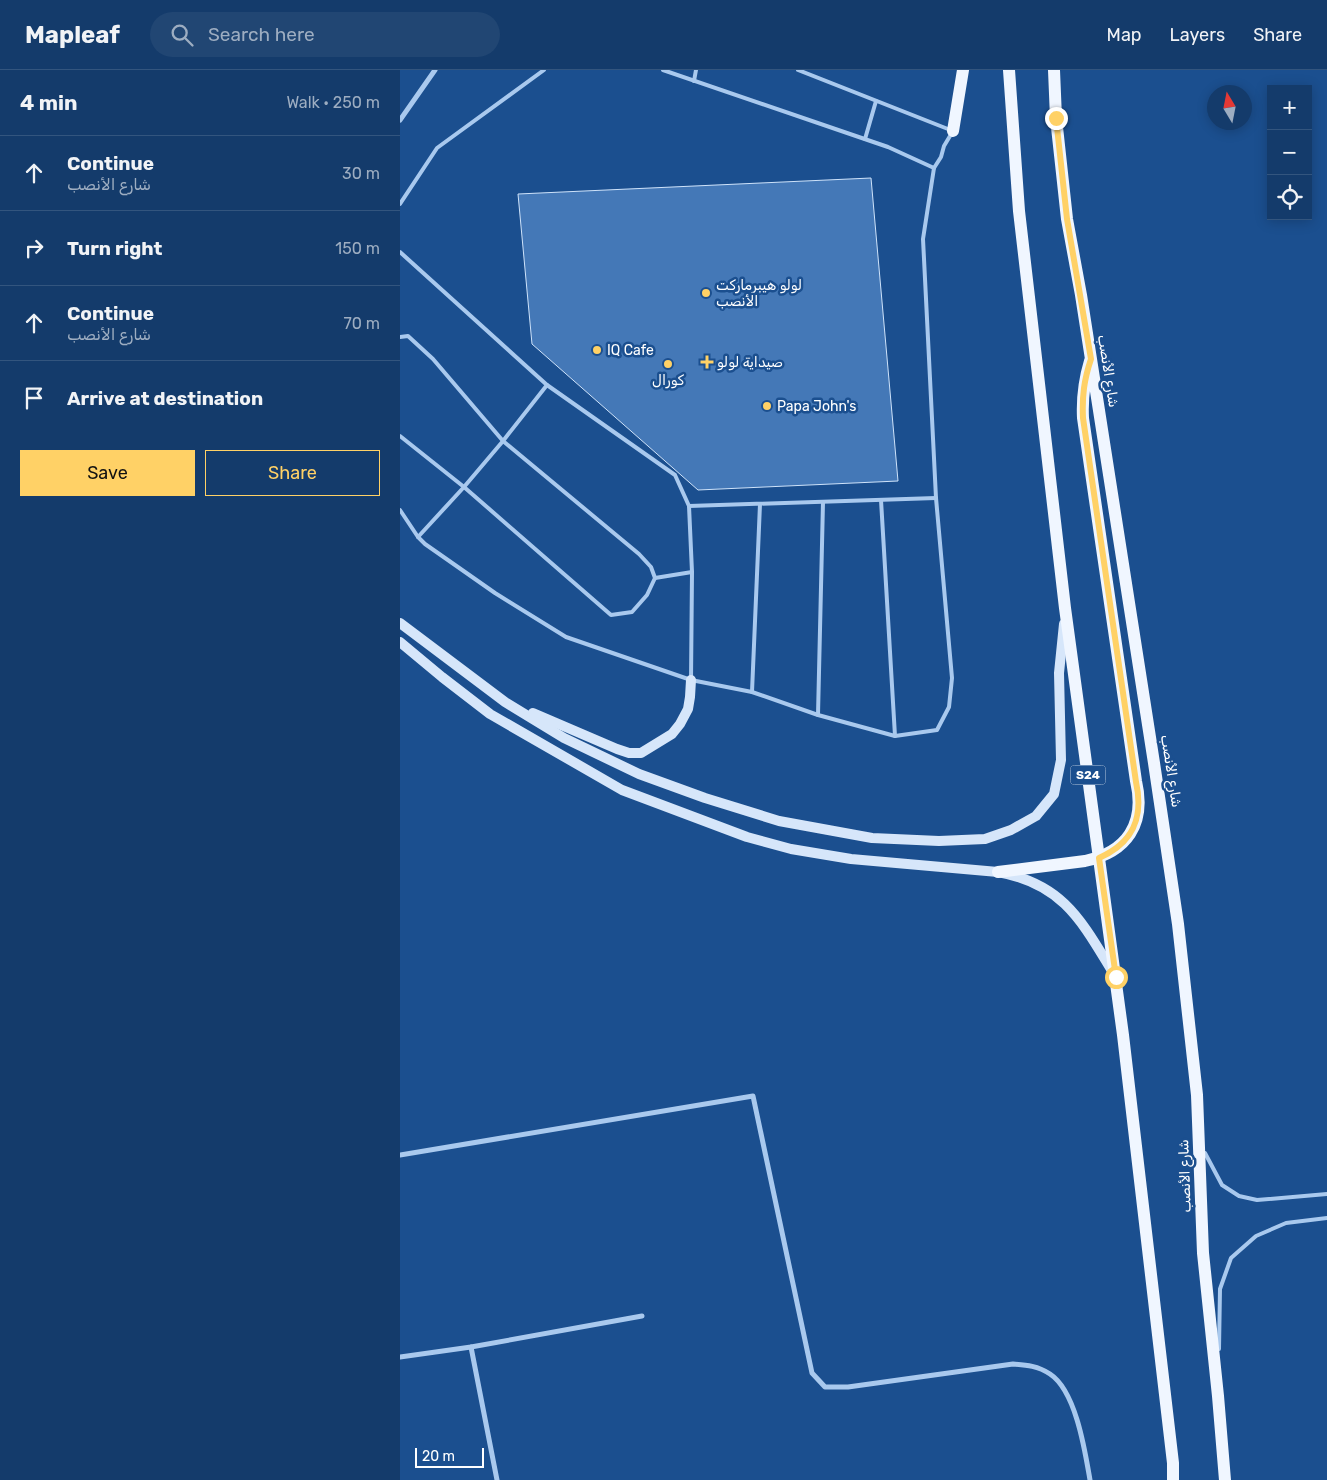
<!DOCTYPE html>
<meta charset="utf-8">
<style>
body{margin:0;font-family:Rubik,"Noto Sans Arabic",sans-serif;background:#214673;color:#f1f3f6}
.controls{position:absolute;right:15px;top:15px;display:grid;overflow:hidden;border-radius:0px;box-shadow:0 2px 12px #0003}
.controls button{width:45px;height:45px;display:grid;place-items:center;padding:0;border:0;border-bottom:1px solid #33557e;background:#143b6b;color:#f1f3f6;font:25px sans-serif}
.compass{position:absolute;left:807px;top:15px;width:45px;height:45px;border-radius:50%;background:#143b6b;box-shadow:0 2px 12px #0003;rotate:350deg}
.scale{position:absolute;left:15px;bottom:12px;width:69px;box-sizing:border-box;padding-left:5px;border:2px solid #fff;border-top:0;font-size:14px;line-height:18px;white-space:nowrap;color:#fff;-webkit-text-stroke:4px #1b4f8f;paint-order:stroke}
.stop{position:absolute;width:15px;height:15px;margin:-11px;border:4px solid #ffd166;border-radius:50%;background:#fff}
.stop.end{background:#ffd166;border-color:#fff;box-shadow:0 1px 5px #0008}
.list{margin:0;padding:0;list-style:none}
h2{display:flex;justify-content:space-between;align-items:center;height:65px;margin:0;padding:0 20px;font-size:21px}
h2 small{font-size:16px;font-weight:400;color:#9dadc1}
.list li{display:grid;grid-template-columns:32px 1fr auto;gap:15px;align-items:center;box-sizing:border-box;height:75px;padding:0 20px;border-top:1px solid #33557e}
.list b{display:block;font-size:19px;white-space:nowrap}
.list p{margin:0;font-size:16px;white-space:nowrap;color:#9dadc1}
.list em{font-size:16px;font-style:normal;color:#9dadc1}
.actions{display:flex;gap:10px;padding:15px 20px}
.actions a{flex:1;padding:11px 0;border:1px solid #ffd166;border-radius:0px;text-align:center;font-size:18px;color:#ffd166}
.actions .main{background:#ffd166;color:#111}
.icon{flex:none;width:28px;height:28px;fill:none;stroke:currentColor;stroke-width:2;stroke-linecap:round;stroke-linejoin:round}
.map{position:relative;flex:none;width:927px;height:1410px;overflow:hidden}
header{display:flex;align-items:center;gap:30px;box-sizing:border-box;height:70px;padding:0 25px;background:#143b6b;border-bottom:1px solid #33557e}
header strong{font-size:24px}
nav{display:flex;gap:28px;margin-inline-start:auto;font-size:18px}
.search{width:350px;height:45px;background:#214673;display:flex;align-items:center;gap:12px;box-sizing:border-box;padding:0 18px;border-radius:28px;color:#9dadc1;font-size:19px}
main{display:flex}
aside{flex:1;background:#143b6b}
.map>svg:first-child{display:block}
.building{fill:#4478b7;stroke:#cfe3fa}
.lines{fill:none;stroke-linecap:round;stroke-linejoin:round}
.service{stroke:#a9c9ee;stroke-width:4}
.minor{stroke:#a9c9ee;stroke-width:5}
.secondary{stroke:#d6e6fa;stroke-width:10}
.primary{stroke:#f0f6ff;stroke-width:12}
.route{stroke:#ffd166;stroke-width:6}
.poi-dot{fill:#ffd166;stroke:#1b4f8f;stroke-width:2}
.labels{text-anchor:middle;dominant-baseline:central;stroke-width:5;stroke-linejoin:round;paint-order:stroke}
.shield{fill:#1b4f8f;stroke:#bbcadd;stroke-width:1}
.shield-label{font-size:12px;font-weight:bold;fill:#fff}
.poi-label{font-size:14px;fill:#fff;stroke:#1b4f8f;text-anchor:start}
.street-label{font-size:14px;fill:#fff;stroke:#1b4f8f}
</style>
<header>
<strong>Mapleaf</strong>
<div class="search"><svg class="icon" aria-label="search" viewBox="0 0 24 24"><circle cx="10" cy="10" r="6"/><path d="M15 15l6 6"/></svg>Search here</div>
<nav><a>Map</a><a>Layers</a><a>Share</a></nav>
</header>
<main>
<aside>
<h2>4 min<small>Walk · 250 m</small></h2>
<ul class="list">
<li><svg class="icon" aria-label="ahead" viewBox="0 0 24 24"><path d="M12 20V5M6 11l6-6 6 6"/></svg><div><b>Continue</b><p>شارع الأنصب</p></div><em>30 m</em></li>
<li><svg class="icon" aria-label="right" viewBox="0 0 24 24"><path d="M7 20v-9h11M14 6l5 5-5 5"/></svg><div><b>Turn right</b></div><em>150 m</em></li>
<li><svg class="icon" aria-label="ahead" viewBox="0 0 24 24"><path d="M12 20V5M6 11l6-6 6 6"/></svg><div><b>Continue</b><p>شارع الأنصب</p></div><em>70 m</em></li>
<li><svg class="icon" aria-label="arrive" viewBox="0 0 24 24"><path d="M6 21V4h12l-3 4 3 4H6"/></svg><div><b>Arrive at destination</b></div></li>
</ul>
<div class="actions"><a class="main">Save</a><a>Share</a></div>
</aside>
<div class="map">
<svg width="927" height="1410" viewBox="0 0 927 1410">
<rect width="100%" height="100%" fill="#1b4f8f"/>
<!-- building -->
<polygon class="building" points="471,108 498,411 298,420 132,274 118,124"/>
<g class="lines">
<!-- service -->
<g class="service">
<polyline points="263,0 488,77 534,98"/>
<polyline points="294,11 296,0"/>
<polyline points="465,69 476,31"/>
<polyline points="0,134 37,78 144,0"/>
<polyline points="0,182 147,315 275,405 289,436 292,502 291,610"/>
<polyline points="0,267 8,266 33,289 103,371 239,484 251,497 255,508 247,525 232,542 211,545 64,417 0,366"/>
<polyline points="481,430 495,666"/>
<polyline points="289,436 536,428"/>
<polyline points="0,440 18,467 25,474 95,523 166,567 291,610 352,622 418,645 495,666 537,660 549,637 552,608 536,428 523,169 534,98 541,87 544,76 553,61 398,0"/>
<polyline points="18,467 64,417 103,371 147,315"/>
<polyline points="255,508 292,502"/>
<polyline points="352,622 360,434"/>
<polyline points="418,645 423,432"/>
<polyline points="805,1083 822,1115 839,1126 857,1130 927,1124"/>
<polyline points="819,1279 820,1219 831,1188 856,1166 886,1153 927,1148"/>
</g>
<!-- minor -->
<g class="minor">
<polyline points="0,50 35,0"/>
<path d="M0,1085l353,-59 59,277 13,14h23l165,-23c14,1 25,2 37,10 26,17 35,77 40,106"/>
<polyline points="71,1277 97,1410"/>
<polyline points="0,1287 71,1277 242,1246"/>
</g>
<!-- secondary -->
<g class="secondary">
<polyline points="0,553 105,632 164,668 239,704 305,728 379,751 472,768 539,771 585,769 611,760 636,746 654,724 661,690 659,603 664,554"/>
<path d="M0,572l42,35 48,37 132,76 125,47 44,12 60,10 147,13c66,12 84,50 116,102"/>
<polyline points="133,643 217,679 229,683 241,683 272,664 280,654 288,639 290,627 291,610"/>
</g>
<!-- primary -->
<g class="primary">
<polyline points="609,0 619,141 665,538 723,965 773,1393 773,1410"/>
<polyline points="654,0 656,48 667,149 681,225 754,693 778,854 797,1025 803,1183 818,1326 825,1410"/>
<polyline points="553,61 563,0"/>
<path d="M598,802l87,-11c42,-9 61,-37 51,-80l-53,-363c-1,-20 1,-37 7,-57"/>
</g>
</g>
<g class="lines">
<!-- route -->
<path class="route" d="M656,48l11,101 24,140c-7,21 -9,37 -8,59l53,364c8,36 -3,61 -37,76l17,119"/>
</g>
<!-- markers -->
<g class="poi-dot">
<circle cx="306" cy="223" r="5"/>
<circle cx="197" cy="280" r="5"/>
<path d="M304.5 284.5h5v5h5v5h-5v5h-5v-5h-5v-5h5z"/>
<circle cx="268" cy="294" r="5"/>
<circle cx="367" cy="336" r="5"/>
</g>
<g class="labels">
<!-- shield labels -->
<rect class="shield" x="670.5" y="695.5" width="35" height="19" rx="4"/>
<g class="shield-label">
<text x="688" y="705">S24</text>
</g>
<!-- poi labels -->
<g class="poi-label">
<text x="316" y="215">لولو ه‍يبرماركت<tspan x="316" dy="16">الأنصب</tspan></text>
<text x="207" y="280">IQ Cafe</text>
<text x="317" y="292">صيداية لولو</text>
<text x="268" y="310" text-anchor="middle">كورال</text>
<text x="377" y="336">Papa John's</text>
</g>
<!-- street labels -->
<g class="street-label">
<text transform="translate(708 301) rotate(81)">شارع الأنصب</text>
<text transform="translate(771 701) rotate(81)">شارع الأنصب</text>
<text transform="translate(785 1106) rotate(-92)">شارع الأنصب</text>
</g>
</g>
</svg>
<div class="controls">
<button>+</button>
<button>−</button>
<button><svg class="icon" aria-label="locate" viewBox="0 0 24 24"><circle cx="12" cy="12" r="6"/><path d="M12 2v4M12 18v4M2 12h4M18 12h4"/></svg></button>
</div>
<svg class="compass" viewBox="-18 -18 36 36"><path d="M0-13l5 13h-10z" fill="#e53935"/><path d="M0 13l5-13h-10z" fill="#9dadc1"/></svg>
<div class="scale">20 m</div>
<div class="stop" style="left:716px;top:907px"></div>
<div class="stop end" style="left:656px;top:48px"></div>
</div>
</main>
